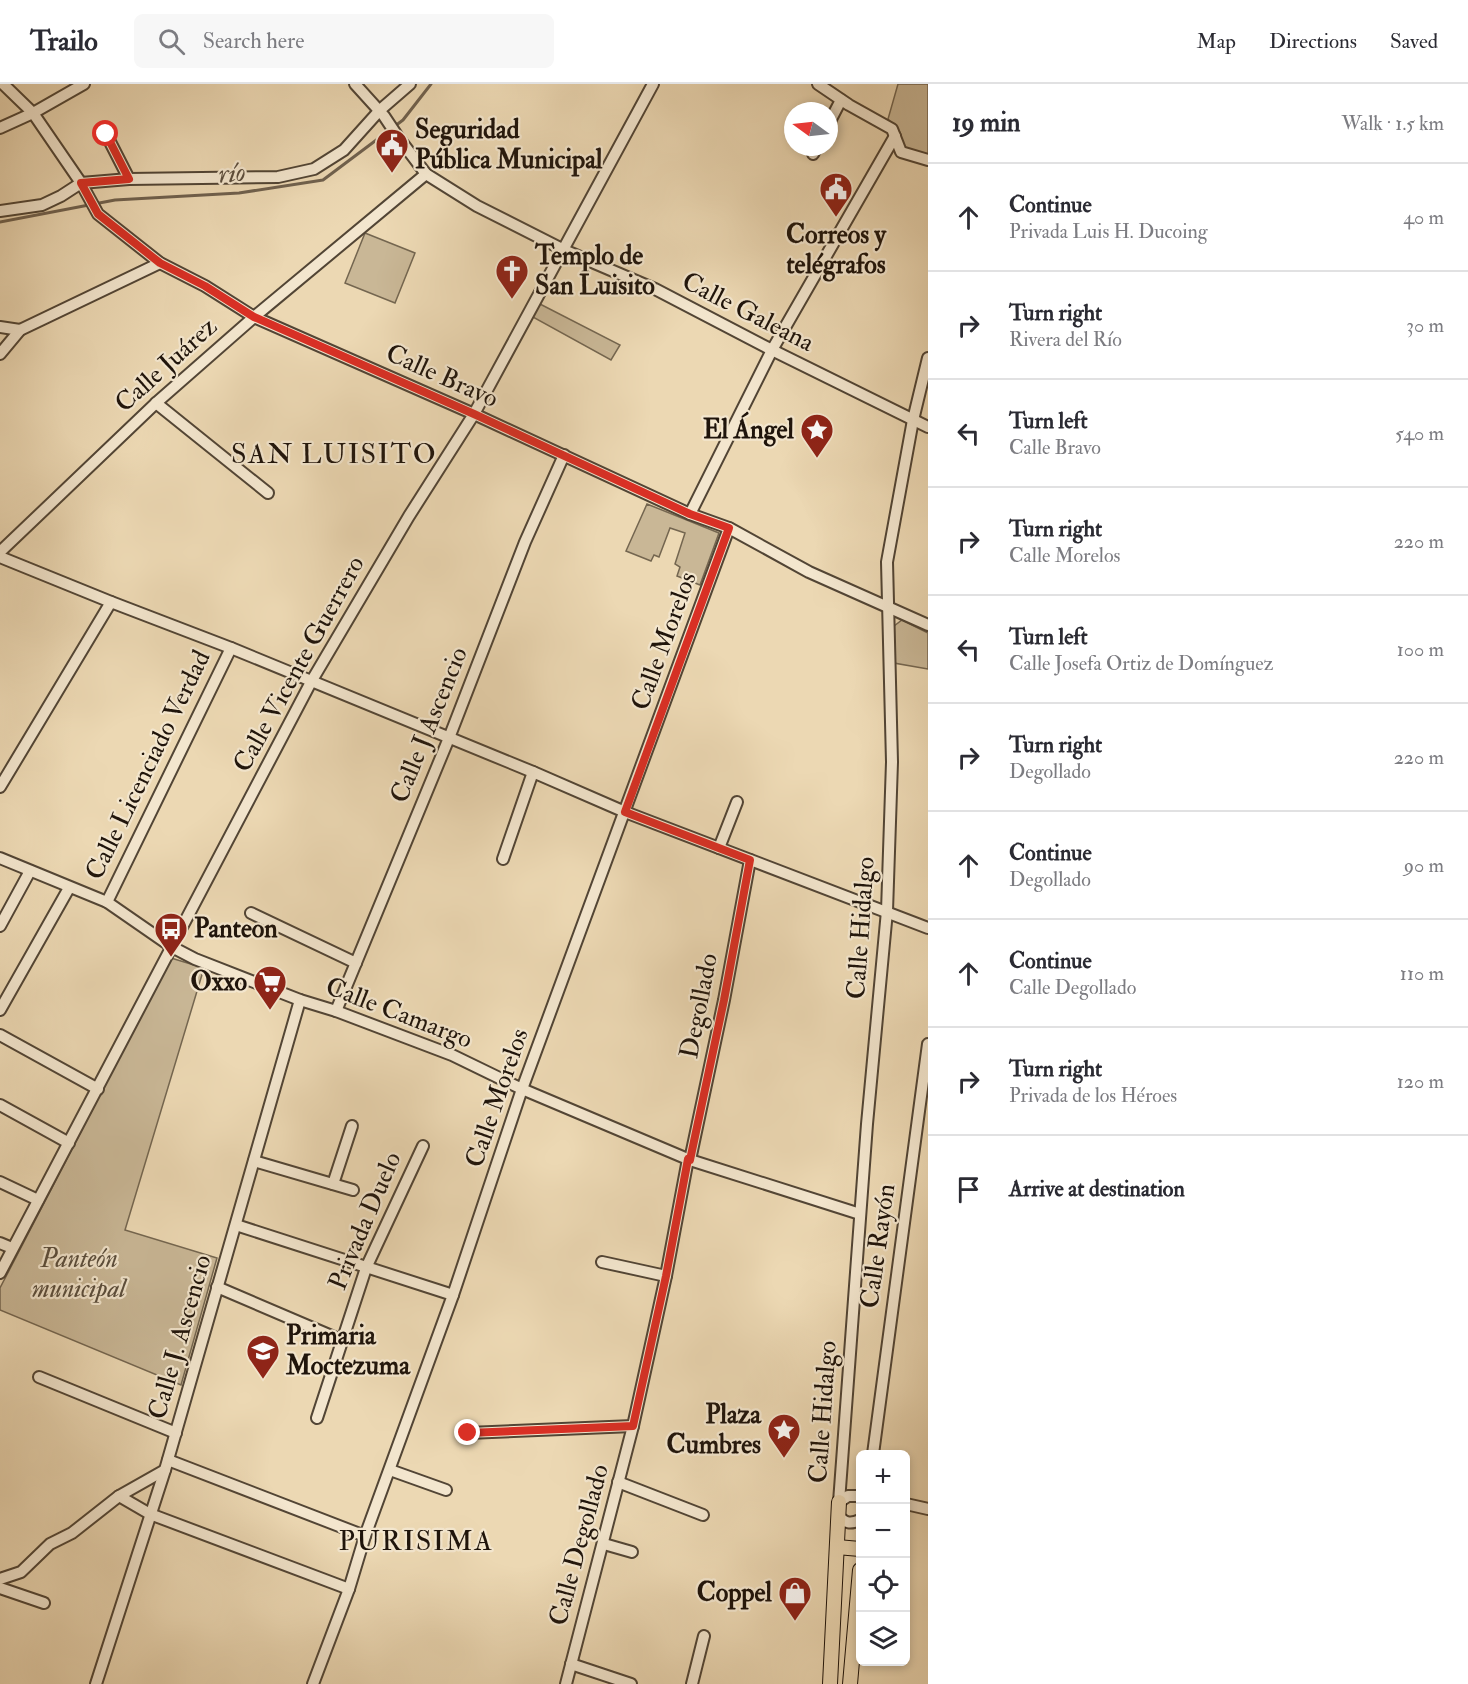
<!DOCTYPE html>
<meta charset="utf-8">
<style>
body{margin:0;font-family:"IM FELL Double Pica",serif;background:#f7f7f7;color:#2b2b33}
.controls{position:absolute;right:18px;bottom:18px;display:grid;overflow:hidden;border-radius:9px;box-shadow:0 3px 9px #0003}
.controls button{width:54px;height:54px;display:grid;place-items:center;padding:0;border:0;border-bottom:2px solid #e1e1e2;background:#fff;color:#2b2b33;font:30px sans-serif}
.compass{position:absolute;left:784px;top:18px;width:54px;height:54px;border-radius:50%;background:#fff;box-shadow:0 3px 9px #0003;rotate:285deg}
.stop{position:absolute;width:18px;height:18px;margin:-14px;border:4px solid #d93025;border-radius:50%;background:#fff}
.stop.end{background:#d93025;border-color:#fff;box-shadow:0 2px 6px #0008}
.list{margin:0;padding:0;list-style:none}
h2{display:flex;justify-content:space-between;align-items:center;height:78px;margin:0;padding:0 24px;font-size:26px}
h2 small{font-size:20px;font-weight:400;color:#7c7c81}
.list li{display:grid;grid-template-columns:39px 1fr auto;gap:18px;align-items:center;box-sizing:border-box;height:108px;padding:0 24px;border-top:2px solid #e1e1e2}
.list b{display:block;font-size:22px;white-space:nowrap}
.list p{margin:0;font-size:20px;white-space:nowrap;color:#7c7c81}
.list em{font-size:20px;font-style:normal;color:#7c7c81}
.icon{flex:none;width:33px;height:33px;fill:none;stroke:currentColor;stroke-width:2;stroke-linecap:round;stroke-linejoin:round}
.map{position:relative;flex:none;width:928px;height:1600px;overflow:hidden}
header{display:flex;align-items:center;gap:36px;box-sizing:border-box;height:84px;padding:0 30px;background:#fff;border-bottom:2px solid #e1e1e2}
header strong{font-size:28px}
nav{display:flex;gap:33px;margin-inline-start:auto;font-size:21px}
.search{width:420px;height:54px;background:#f7f7f7;display:flex;align-items:center;gap:15px;box-sizing:border-box;padding:0 21px;border-radius:9px;color:#7c7c81;font-size:22px}
main{display:flex}
aside{flex:1;background:#fff}
.map>svg:first-child{display:block}
.green{fill:#c9b796;stroke:#746650;stroke-width:1.5}
.lines{fill:none;stroke-linecap:round;stroke-linejoin:round}
.stream{stroke:#70614e;stroke-width:3}
.minor-casing{stroke:#524535;stroke-width:14}
.major-casing{stroke:#1f140b;stroke-width:16}
.minor{stroke:#f3e6ce;stroke-width:10}
.major{stroke:#ecd8b3;stroke-width:14}
.route{stroke:#d93025;stroke-width:8}
.labels{text-anchor:middle;dominant-baseline:central;stroke-width:4.5;stroke-linejoin:round;paint-order:stroke}
.poi-label{font-size:26px;font-weight:bold;fill:#1f140b;stroke:#f3e6ce;text-anchor:start}
.street-label{font-size:26px;fill:#1f140b;stroke:#f3e6ce}
.park-label{font-size:26px;font-style:italic;fill:#5a4d3c;stroke:#f3e6ce}
.water-label{font-size:27px;font-style:italic;fill:#5c4e3d;stroke:#f3e6ce}
.quarter-label{font-size:28px;letter-spacing:1.5px;fill:#1f140b;stroke:#f3e6ce}
</style>
<header>
<strong>Trailo</strong>
<div class="search"><svg class="icon" aria-label="search" viewBox="0 0 24 24"><circle cx="10" cy="10" r="6"/><path d="M15 15l6 6"/></svg>Search here</div>
<nav><a>Map</a><a>Directions</a><a>Saved</a></nav>
</header>
<main>
<div class="map">
<svg width="928" height="1600" viewBox="0 0 928 1600">
<rect width="100%" height="100%" fill="#ecd8b3"/>
<filter id="stains"><feTurbulence type="fractalNoise" baseFrequency=".00333" numOctaves="4"/><feColorMatrix values="0 0 0 0 .2 0 0 0 0 .09 0 0 0 0 .02 0 0 0 .5 -.17"/></filter>
<radialGradient id="worn" r=".72"><stop offset=".6" stop-color="#630" stop-opacity="0"/><stop offset="1" stop-color="#630" stop-opacity=".3"/></radialGradient>
<!-- green -->
<g class="green">
<polygon points="898,0 928,0 928,73 904,67 897,47 888,35"/>
<polygon points="365,149 415,169 395,219 345,199"/>
<polygon points="538,219 620,261 611,276 531,232"/>
<polygon points="647,420 719,449 700,501 677,492 680,483 675,480 685,449 670,444 659,473 654,471 651,477 626,467"/>
<polygon points="902,536 928,549 928,585 894,579 894,542"/>
<polygon points="171,874 204,884 125,1146 217,1174 181,1301 0,1226 0,1204"/>
</g>
<g class="lines">
<!-- stream -->
<polyline class="stream" points="0,138 115,116 239,109 323,96 403,36 431,0"/>
<!-- minor casing -->
<g class="minor-casing">
<g id="minor">
<polyline points="3,0 33,29 81,99 98,130 160,179 205,202 254,233 474,330 690,430 729,444 809,488 928,541"/>
<polyline points="355,0 384,32 398,53 426,90 477,122 564,166 655,205 772,266 928,343"/>
<polyline points="818,0 849,21 892,45 901,68 928,76"/>
<polyline points="829,39 841,16"/>
<polyline points="0,44 33,29 84,0"/>
<polyline points="106,50 129,95"/>
<polyline points="813,70 817,63"/>
<polyline points="0,127 42,121 61,112 81,99 129,95 278,93 314,85 344,66 380,26 410,0"/>
<polyline points="0,243 20,246"/>
<polyline points="0,270 20,246 160,179"/>
<polyline points="156,319 268,409"/>
<polyline points="690,430 772,266 895,52"/>
<polyline points="0,468 156,319 254,233 426,90"/>
<polyline points="0,473 111,518 231,564 533,688 625,728 928,844"/>
<polyline points="0,703 111,518"/>
<polyline points="719,764 737,718"/>
<polyline points="0,774 107,818 172,863 195,875 300,916 336,927 452,971 522,1005 690,1076 860,1130"/>
<polyline points="503,775 533,688"/>
<polyline points="107,818 231,564"/>
<polyline points="251,829 356,879"/>
<polyline points="0,842 30,787"/>
<polyline points="0,926 69,804"/>
<polyline points="336,927 449,654 525,458 564,371"/>
<polyline points="0,951 98,1005"/>
<polyline points="0,1021 69,1059"/>
<polyline points="690,1076 724,916 750,776"/>
<polyline points="254,1077 353,1106"/>
<polyline points="0,1098 38,1116"/>
<polyline points="333,1100 352,1042"/>
<polyline points="236,1141 453,1211"/>
<polyline points="0,1159 12,1164"/>
<polyline points="602,1178 666,1192"/>
<polyline points="0,1189 311,598 409,432 474,330 653,0"/>
<polyline points="217,1203 341,1256"/>
<polyline points="39,1293 176,1349"/>
<polyline points="317,1334 366,1184 423,1062"/>
<polyline points="468,1349 633,1342"/>
<polyline points="873,1370 928,960"/>
<polyline points="168,1376 365,1452"/>
<polyline points="390,1386 446,1406"/>
<polyline points="618,1398 703,1431"/>
<polyline points="119,1412 150,1430 349,1505"/>
<polyline points="839,1418 867,1040 887,827 892,678 887,478 913,336 928,274"/>
<polyline points="839,1418 848,1412 860,1412"/>
<polyline points="906,1420 928,1425"/>
<path d="M838,1431c7,9 13,9 22,5"/>
<polyline points="604,1460 632,1468"/>
<polyline points="0,1495 21,1488 50,1460 72,1449 119,1412 165,1386"/>
<polyline points="0,1504 44,1519"/>
<polyline points="571,1580 631,1600"/>
<polyline points="96,1600 165,1386 300,916"/>
<polyline points="313,1600 349,1505 365,1452 453,1211 522,1005 729,444"/>
<polyline points="566,1600 633,1342 666,1192 688,1075"/>
<polyline points="692,1600 704,1552"/>
</g>
</g>
<!-- major casing -->
<g class="major-casing">
<g id="major">
<polyline points="837,1463 860,1465"/>
<polyline points="830,1600 839,1418"/>
<polyline points="850,1600 860,1486"/>
</g>
</g>
<!-- minor -->
<use href="#minor" class="minor"/>
<!-- major -->
<use href="#major" class="major"/>
</g>
<g class="lines">
<!-- route -->
<polyline class="route" points="106,50 129,95 81,99 98,130 160,179 205,202 254,233 474,330 690,430 729,444 625,728 750,776 724,916 690,1076 688,1075 666,1192 633,1342 468,1349"/>
</g>
<!-- icons -->
<defs>
<g id="civic-pin" transform="scale(1.725)"><path d="M0 17L-7.5 6A9.5 9.5 0 1 1 7.5 6Z" fill="#8f2418" stroke="#f3e6ce"/><path d="M-.6-6.5H3V-4.5H.6V-3L4-1V1h2V6H-6V1h2V-1L-.6-3ZM-1.2 2.5V6h2.4V2.5Z" fill="#fff"/></g>
<g id="church-pin" transform="scale(1.725)"><path d="M0 17L-7.5 6A9.5 9.5 0 1 1 7.5 6Z" fill="#8f2418" stroke="#f3e6ce"/><path d="M-1.2-6h2.4v3.5h3.3v2.4h-3.3V6h-2.4V-.1h-3.3v-2.4h3.3Z" fill="#fff"/></g>
<g id="sight-pin" transform="scale(1.725)"><path d="M0 17L-7.5 6A9.5 9.5 0 1 1 7.5 6Z" fill="#8f2418" stroke="#f3e6ce"/><path d="M0-6L1.8-2.2L6-1.7L2.9 1.2L3.7 5.4L0 3.3L-3.7 5.4L-2.9 1.2L-6-1.7L-1.8-2.2Z" fill="#fff"/></g>
<g id="bus-pin" transform="scale(1.725)"><path d="M0 17L-7.5 6A9.5 9.5 0 1 1 7.5 6Z" fill="#8f2418" stroke="#f3e6ce"/><path d="M-5-6H5V4H4V6H2V4H-2V6H-4V4H-5ZM-3.5-4V0h7V-4ZM-3.5 1.2v1.5H-2V1.2ZM2 1.2v1.5H3.5V1.2Z" fill="#fff"/></g>
<g id="supermarket-pin" transform="scale(1.725)"><path d="M0 17L-7.5 6A9.5 9.5 0 1 1 7.5 6Z" fill="#8f2418" stroke="#f3e6ce"/><path d="M-6-5.5h2.5l.6 2H6L4.5 2H-2.5L-4.4-4H-6ZM-1.5 3.2a1.3 1.3 0 1 0 .1 0ZM3 3.2a1.3 1.3 0 1 0 .1 0Z" fill="#fff"/></g>
<g id="school-pin" transform="scale(1.725)"><path d="M0 17L-7.5 6A9.5 9.5 0 1 1 7.5 6Z" fill="#8f2418" stroke="#f3e6ce"/><path d="M0-5L7-2L0 1L-7-2ZM-4 1L0 2.5L4 1V4Q0 6-4 4Z" fill="#fff"/></g>
<g id="shop-pin" transform="scale(1.725)"><path d="M0 17L-7.5 6A9.5 9.5 0 1 1 7.5 6Z" fill="#8f2418" stroke="#f3e6ce"/><path d="M-5-2.5h2.3a2.7 3.5 0 0 1 5.4 0H5L5.5 6h-11ZM-1.5-2.5h3a1.5 2.3 0 0 0-3 0Z" fill="#fff"/></g>
</defs>
<g fill-rule="evenodd">
<use href="#civic-pin" x="392" y="61"/>
<use href="#civic-pin" x="836" y="105"/>
<use href="#church-pin" x="512" y="187"/>
<use href="#sight-pin" x="817" y="346"/>
<use href="#bus-pin" x="171" y="845"/>
<use href="#supermarket-pin" x="270" y="898"/>
<use href="#school-pin" x="263" y="1267"/>
<use href="#sight-pin" x="784" y="1346"/>
<use href="#shop-pin" x="795" y="1509"/>
</g>
<g class="labels">
<!-- poi labels -->
<g class="poi-label">
<text x="415" y="46">Seguridad<tspan x="415" dy="30">Pública Municipal</tspan></text>
<text x="836" y="151" text-anchor="middle">Correos y<tspan x="836" dy="30">telégrafos</tspan></text>
<text x="535" y="172">Templo de<tspan x="535" dy="30">San Luisito</tspan></text>
<text x="794" y="346" text-anchor="end">El Ángel</text>
<text x="194" y="845">Panteon</text>
<text x="247" y="898" text-anchor="end">Oxxo</text>
<text x="286" y="1252">Primaria<tspan x="286" dy="30">Moctezuma</tspan></text>
<text x="761" y="1331" text-anchor="end">Plaza<tspan x="761" dy="30">Cumbres</tspan></text>
<text x="772" y="1509" text-anchor="end">Coppel</text>
</g>
<!-- street labels -->
<g class="street-label">
<text transform="translate(748 228) rotate(27)">Calle Galeana</text>
<text transform="translate(166 281) rotate(-42)">Calle Juárez</text>
<text transform="translate(442 292) rotate(24)">Calle Bravo</text>
<text transform="translate(664 557) rotate(-70)">Calle Morelos</text>
<text transform="translate(299 580) rotate(-61)">Calle Vicente Guerrero</text>
<text transform="translate(429 641) rotate(-68)">Calle J Ascencio</text>
<text transform="translate(148 681) rotate(-64)">Calle Licenciado Verdad</text>
<text transform="translate(861 844) rotate(-86)">Calle Hidalgo</text>
<text transform="translate(699 922) rotate(-79)">Degollado</text>
<text transform="translate(399 929) rotate(21)">Calle Camargo</text>
<text transform="translate(497 1014) rotate(-71)">Calle Morelos</text>
<text transform="translate(365 1137) rotate(-67)">Privada Duelo</text>
<text transform="translate(878 1162) rotate(-82)">Calle Rayón</text>
<text transform="translate(180 1253) rotate(-74)">Calle J. Ascencio</text>
<text transform="translate(823 1328) rotate(-86)">Calle Hidalgo</text>
<text transform="translate(579 1461) rotate(-75)">Calle Degollado</text>
</g>
<!-- park labels -->
<g class="park-label">
<text x="79" y="1175">Panteón<tspan x="79" dy="30">municipal</tspan></text>
</g>
<!-- water labels -->
<g class="water-label">
<text transform="translate(232 89) rotate(-5)">río</text>
</g>
<!-- quarter labels -->
<g class="quarter-label">
<text x="334" y="370">SAN LUISITO</text>
<text x="416" y="1457">PURISIMA</text>
</g>
</g>
<rect width="100%" height="100%" filter="url(#stains)"/>
<rect width="100%" height="100%" fill="url(#worn)"/>
</svg>
<div class="controls">
<button>+</button>
<button>−</button>
<button><svg class="icon" aria-label="locate" viewBox="0 0 24 24"><circle cx="12" cy="12" r="6"/><path d="M12 2v4M12 18v4M2 12h4M18 12h4"/></svg></button>
<button><svg class="icon" aria-label="layers" viewBox="0 0 24 24"><path d="M12 4l9 5-9 5-9-5zM3 14l9 5 9-5"/></svg></button>
</div>
<svg class="compass" viewBox="-18 -18 36 36"><path d="M0-13l5 13h-10z" fill="#e53935"/><path d="M0 13l5-13h-10z" fill="#7c7c81"/></svg>
<div class="stop" style="left:106px;top:50px"></div>
<div class="stop end" style="left:468px;top:1349px"></div>
</div>
<aside>
<h2>19 min<small>Walk · 1.5 km</small></h2>
<ul class="list">
<li><svg class="icon" aria-label="ahead" viewBox="0 0 24 24"><path d="M12 20V5M6 11l6-6 6 6"/></svg><div><b>Continue</b><p>Privada Luis H. Ducoing</p></div><em>40 m</em></li>
<li><svg class="icon" aria-label="right" viewBox="0 0 24 24"><path d="M7 20v-9h11M14 6l5 5-5 5"/></svg><div><b>Turn right</b><p>Rivera del Río</p></div><em>30 m</em></li>
<li><svg class="icon" aria-label="left" viewBox="0 0 24 24"><path d="M17 20v-9H6M10 6l-5 5 5 5"/></svg><div><b>Turn left</b><p>Calle Bravo</p></div><em>540 m</em></li>
<li><svg class="icon" aria-label="right" viewBox="0 0 24 24"><path d="M7 20v-9h11M14 6l5 5-5 5"/></svg><div><b>Turn right</b><p>Calle Morelos</p></div><em>220 m</em></li>
<li><svg class="icon" aria-label="left" viewBox="0 0 24 24"><path d="M17 20v-9H6M10 6l-5 5 5 5"/></svg><div><b>Turn left</b><p>Calle Josefa Ortiz de Domínguez</p></div><em>100 m</em></li>
<li><svg class="icon" aria-label="right" viewBox="0 0 24 24"><path d="M7 20v-9h11M14 6l5 5-5 5"/></svg><div><b>Turn right</b><p>Degollado</p></div><em>220 m</em></li>
<li><svg class="icon" aria-label="ahead" viewBox="0 0 24 24"><path d="M12 20V5M6 11l6-6 6 6"/></svg><div><b>Continue</b><p>Degollado</p></div><em>90 m</em></li>
<li><svg class="icon" aria-label="ahead" viewBox="0 0 24 24"><path d="M12 20V5M6 11l6-6 6 6"/></svg><div><b>Continue</b><p>Calle Degollado</p></div><em>110 m</em></li>
<li><svg class="icon" aria-label="right" viewBox="0 0 24 24"><path d="M7 20v-9h11M14 6l5 5-5 5"/></svg><div><b>Turn right</b><p>Privada de los Héroes</p></div><em>120 m</em></li>
<li><svg class="icon" aria-label="arrive" viewBox="0 0 24 24"><path d="M6 21V4h12l-3 4 3 4H6"/></svg><div><b>Arrive at destination</b></div></li>
</ul>
</aside>
</main>
